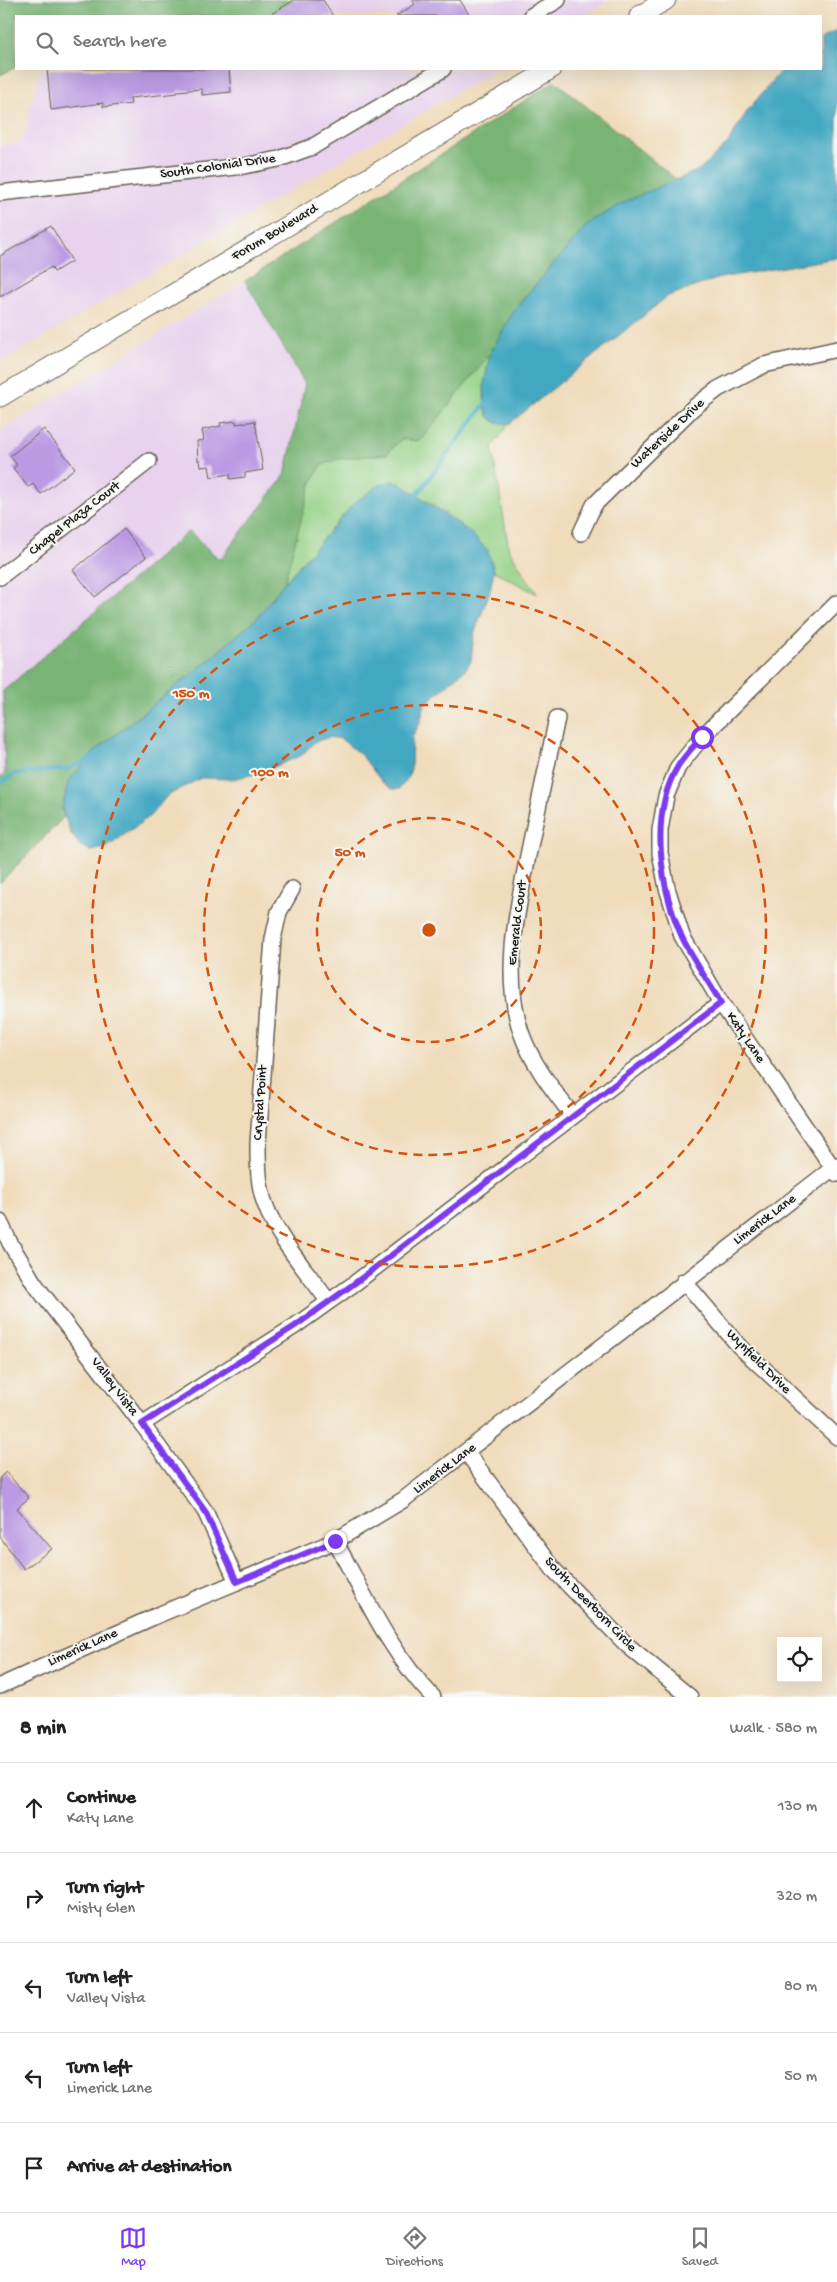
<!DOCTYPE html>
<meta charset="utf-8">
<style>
body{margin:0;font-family:"Gochi Hand",sans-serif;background:#f6f6f6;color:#222}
.controls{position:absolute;right:15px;bottom:15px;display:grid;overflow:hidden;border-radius:0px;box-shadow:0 5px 20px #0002}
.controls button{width:45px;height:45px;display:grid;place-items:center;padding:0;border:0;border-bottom:1px solid #e0e0e0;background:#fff;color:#222;font:25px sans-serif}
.stop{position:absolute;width:15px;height:15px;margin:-11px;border:4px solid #7c3aed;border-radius:50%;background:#fff}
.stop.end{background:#7c3aed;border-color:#fff;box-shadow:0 1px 5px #0008}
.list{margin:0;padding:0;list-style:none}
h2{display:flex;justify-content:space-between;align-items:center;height:65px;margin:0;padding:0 20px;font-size:21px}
h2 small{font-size:16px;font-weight:400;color:#767676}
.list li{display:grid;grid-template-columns:32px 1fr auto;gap:15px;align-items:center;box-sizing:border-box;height:90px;padding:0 20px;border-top:1px solid #e0e0e0}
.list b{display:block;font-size:19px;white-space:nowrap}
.list p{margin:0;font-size:16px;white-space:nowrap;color:#767676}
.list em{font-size:16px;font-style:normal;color:#767676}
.icon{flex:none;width:28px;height:28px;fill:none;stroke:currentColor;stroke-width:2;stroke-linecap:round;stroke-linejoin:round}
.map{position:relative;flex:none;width:837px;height:1697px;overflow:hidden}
.search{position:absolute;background:#fff;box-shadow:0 5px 20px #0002;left:15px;right:15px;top:15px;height:55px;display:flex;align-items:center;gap:12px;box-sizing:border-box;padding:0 18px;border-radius:0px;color:#767676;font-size:19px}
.sheet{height:515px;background:#fff}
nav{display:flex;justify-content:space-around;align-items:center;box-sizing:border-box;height:70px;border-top:1px solid #e0e0e0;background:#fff;font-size:14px;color:#767676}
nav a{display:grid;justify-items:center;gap:2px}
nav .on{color:#7c3aed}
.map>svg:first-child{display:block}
.built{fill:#e8d2ee}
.green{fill:#95d287;stroke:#587752}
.forest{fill:#78b474;stroke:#4a6848}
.water{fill:#42a8c2;stroke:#2f626f}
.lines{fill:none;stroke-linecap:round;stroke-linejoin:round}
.stream{stroke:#42a8c2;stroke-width:4.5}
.building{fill:#bb9ae3}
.minor-casing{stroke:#665f54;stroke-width:18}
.tertiary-casing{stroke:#665f54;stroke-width:21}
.minor{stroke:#fff;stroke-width:15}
.tertiary{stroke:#fff;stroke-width:19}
.route{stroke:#7c3aed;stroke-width:6}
.ring{fill:none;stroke:#d4530e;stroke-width:2.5;stroke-dasharray:9 6}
.labels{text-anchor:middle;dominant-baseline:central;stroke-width:4;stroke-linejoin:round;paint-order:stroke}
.street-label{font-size:14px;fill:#1c1c1c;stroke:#f6f6f2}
.centre{fill:#d4530e;stroke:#f6f6f2;stroke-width:2.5}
.ring-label{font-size:15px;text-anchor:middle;font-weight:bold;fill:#d4530e;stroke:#f6f6f2;stroke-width:4;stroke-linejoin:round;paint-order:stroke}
</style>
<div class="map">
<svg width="837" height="1697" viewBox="0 0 837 1697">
<rect width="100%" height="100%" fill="#f6f6f2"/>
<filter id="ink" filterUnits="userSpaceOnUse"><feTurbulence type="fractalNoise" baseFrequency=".02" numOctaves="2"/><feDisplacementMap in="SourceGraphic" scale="10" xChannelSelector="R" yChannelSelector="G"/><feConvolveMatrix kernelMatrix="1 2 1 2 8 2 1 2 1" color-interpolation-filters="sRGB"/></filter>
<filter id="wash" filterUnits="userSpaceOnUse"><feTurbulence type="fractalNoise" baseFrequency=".0096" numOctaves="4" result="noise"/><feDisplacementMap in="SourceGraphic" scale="20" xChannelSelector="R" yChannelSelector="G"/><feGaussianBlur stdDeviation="1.12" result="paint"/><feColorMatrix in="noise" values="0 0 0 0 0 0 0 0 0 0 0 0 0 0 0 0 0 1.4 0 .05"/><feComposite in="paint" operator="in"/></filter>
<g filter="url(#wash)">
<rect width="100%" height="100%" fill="#f0dcbb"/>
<!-- built -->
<g class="built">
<polygon points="150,0 611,0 584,16 55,16"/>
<polygon points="41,69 496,69 0,363 0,145 21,142"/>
<polygon points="245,281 305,384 285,475 220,560 189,531 3,691 5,774 0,778 0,431"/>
</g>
<!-- green -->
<path class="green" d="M490,354c-3,16 -15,62 7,69 3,1 8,0 12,1l-17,23 17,103 28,44 -43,-23c-6,-37 -66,-68 -95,-88l-8,-2 -36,21 -71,81c6,-23 23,-104 38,-118 12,-10 49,-9 65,-11l14,-15 19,2z"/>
<!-- forest -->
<g class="forest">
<polygon points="0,0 295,0 270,16 16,16 16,67 0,75"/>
<polygon points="555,81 677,180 626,201 588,224 514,310 490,354 420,441 401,439 387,454 338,459 322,465 311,483 284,583 257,618 210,659 94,752 62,809 64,817 0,883 0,778 5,774 3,691 189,531 220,560 285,475 305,384 245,281"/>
</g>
<!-- water -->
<g class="water">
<polygon points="837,31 837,258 720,278 668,296 509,424 497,423 489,417 485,405 484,384 490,354 514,310 588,224 626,201 701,169 727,144 748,110 782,69 821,69 821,39"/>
<polygon points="391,481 399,483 471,533 487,549 494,571 490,591 474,634 471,661 466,669 425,704 420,723 412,737 411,769 406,781 399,789 392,789 382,782 362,756 341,739 329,737 315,742 302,755 260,773 232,779 201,778 167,796 150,816 106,848 91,851 79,845 70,832 62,809 68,782 94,752 210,659 257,618 284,583 355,502 378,486"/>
</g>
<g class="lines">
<!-- stream -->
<g class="stream">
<polyline points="413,500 488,400"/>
<polyline points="0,783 15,774 68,769 91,758"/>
</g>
</g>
<g id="blocks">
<!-- building -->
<g class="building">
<polygon points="294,0 323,0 333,16 268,16"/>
<polygon points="412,0 460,0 470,16 396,16 415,4"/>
<polygon points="47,69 229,69 231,92 202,95 202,89 177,91 178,93 130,98 131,104 103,107 103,103 51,110"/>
<polygon points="51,226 72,261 54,272 51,267 0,297 0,256"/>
<polygon points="236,421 236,424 255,421 263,470 245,473 245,477 230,479 230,474 211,477 209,466 201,467 200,460 198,461 197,441 204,440 202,430 221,426 220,423"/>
<polygon points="44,429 75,468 41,494 33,484 28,487 13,468 17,465 10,456"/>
<polygon points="124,529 146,557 95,597 73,570"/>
<polygon points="6,1472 29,1498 17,1508 52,1549 24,1569 0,1537 0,1477"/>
</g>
</g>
</g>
<g filter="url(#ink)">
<use href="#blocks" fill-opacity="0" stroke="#665f54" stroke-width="1"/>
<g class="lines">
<!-- minor casing -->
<g class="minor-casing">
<g id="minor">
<polyline points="531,16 558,0"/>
<polyline points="0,193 244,166 279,159 312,147 443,69"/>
<polyline points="581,533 594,505 693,408 718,389 764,365 837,349"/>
<polyline points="0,577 149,461"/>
<polyline points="837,603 702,737 678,767 666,796 660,830 660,853 667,888 682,936 721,1003 837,1174"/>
<path d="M557,718c-9,41 -17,82 -26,123 -12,61 -30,130 -10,191 11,32 32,58 52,84"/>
<path d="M292,889l-13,23 -6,27 -15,204c0,21 0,42 7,61 13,36 42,67 63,97"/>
<polyline points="0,1222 10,1243 34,1283 142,1424 205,1511 237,1582"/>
<polyline points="684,1281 739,1346 837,1437"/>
<polyline points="142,1424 295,1326 355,1283 721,1003"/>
<polyline points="467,1453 553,1569 627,1645 690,1697"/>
<path d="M335,1541c29,53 55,112 98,156"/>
<polyline points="0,1686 158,1615 335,1541 403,1500 837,1165"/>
</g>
</g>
<!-- tertiary casing -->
<g class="tertiary-casing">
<g id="tertiary">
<polyline points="639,16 666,0"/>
<polyline points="0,397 551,69"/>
</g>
</g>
<!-- minor -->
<use href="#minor" class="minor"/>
<!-- tertiary -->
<use href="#tertiary" class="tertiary"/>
</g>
</g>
<g class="lines" filter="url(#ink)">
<!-- route -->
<path class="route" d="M335,1541l-98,41 -32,-71 -63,-87 153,-98 60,-43 366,-280c-13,-22 -28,-43 -39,-66 -22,-49 -33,-123 -4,-171 6,-10 16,-20 24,-29"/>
</g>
<!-- distance rings -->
<g class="ring">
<circle cx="429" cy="930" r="112"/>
<circle cx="429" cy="930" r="225"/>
<circle cx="429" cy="930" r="337"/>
</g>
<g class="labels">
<!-- street labels -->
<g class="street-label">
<text transform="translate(218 167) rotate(-8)">South Colonial Drive</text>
<text transform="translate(275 233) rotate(-31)">Forum Boulevard</text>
<text transform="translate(668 434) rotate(-43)">Waterside Drive</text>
<text transform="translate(75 519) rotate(-38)">Chapel Plaza Court</text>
<text transform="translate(518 923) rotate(-83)">Emerald Court</text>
<text transform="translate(745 1038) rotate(56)">Katy Lane</text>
<text transform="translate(261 1103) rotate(-86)">Crystal Point</text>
<text transform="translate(765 1220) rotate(-37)">Limerick Lane</text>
<text transform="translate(758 1362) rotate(45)">Wynfield Drive</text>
<text transform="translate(114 1387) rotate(53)">Valley Vista</text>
<text transform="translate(445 1469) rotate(-37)">Limerick Lane</text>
<text transform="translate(590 1605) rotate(46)">South Deerborn Circle</text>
<text transform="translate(83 1648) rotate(-24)">Limerick Lane</text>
</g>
</g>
<circle cx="429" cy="930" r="8" class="centre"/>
<g class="ring-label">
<text x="191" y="697">150 m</text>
<text x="270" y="776">100 m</text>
<text x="350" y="856">50 m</text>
</g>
</svg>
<div class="controls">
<button><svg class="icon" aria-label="locate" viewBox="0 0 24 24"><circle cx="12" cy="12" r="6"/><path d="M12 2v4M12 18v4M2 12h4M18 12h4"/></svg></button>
</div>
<div class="stop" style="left:702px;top:737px"></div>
<div class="stop end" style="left:335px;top:1541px"></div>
<div class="search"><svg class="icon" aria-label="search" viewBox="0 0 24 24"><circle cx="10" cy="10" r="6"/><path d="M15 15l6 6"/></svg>Search here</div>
</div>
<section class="sheet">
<h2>8 min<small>Walk · 580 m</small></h2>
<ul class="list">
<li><svg class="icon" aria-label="ahead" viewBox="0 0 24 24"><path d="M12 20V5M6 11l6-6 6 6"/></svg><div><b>Continue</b><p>Katy Lane</p></div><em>130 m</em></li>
<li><svg class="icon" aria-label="right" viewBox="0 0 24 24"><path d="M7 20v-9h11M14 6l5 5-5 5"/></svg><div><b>Turn right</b><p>Misty Glen</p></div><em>320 m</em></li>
<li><svg class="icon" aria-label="left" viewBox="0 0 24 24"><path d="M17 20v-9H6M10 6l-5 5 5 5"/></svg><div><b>Turn left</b><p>Valley Vista</p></div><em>80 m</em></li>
<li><svg class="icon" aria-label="left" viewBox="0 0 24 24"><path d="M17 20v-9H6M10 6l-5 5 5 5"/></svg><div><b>Turn left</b><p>Limerick Lane</p></div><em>50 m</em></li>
<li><svg class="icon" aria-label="arrive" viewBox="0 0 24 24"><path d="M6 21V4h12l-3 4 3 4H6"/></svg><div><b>Arrive at destination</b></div></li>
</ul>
</section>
<nav>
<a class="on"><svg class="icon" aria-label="map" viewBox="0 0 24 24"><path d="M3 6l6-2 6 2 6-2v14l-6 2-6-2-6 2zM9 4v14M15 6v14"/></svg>Map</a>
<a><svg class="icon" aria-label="directions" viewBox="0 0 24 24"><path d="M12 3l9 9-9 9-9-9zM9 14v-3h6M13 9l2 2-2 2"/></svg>Directions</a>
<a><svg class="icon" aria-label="saved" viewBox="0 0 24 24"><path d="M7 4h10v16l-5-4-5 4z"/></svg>Saved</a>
</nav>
